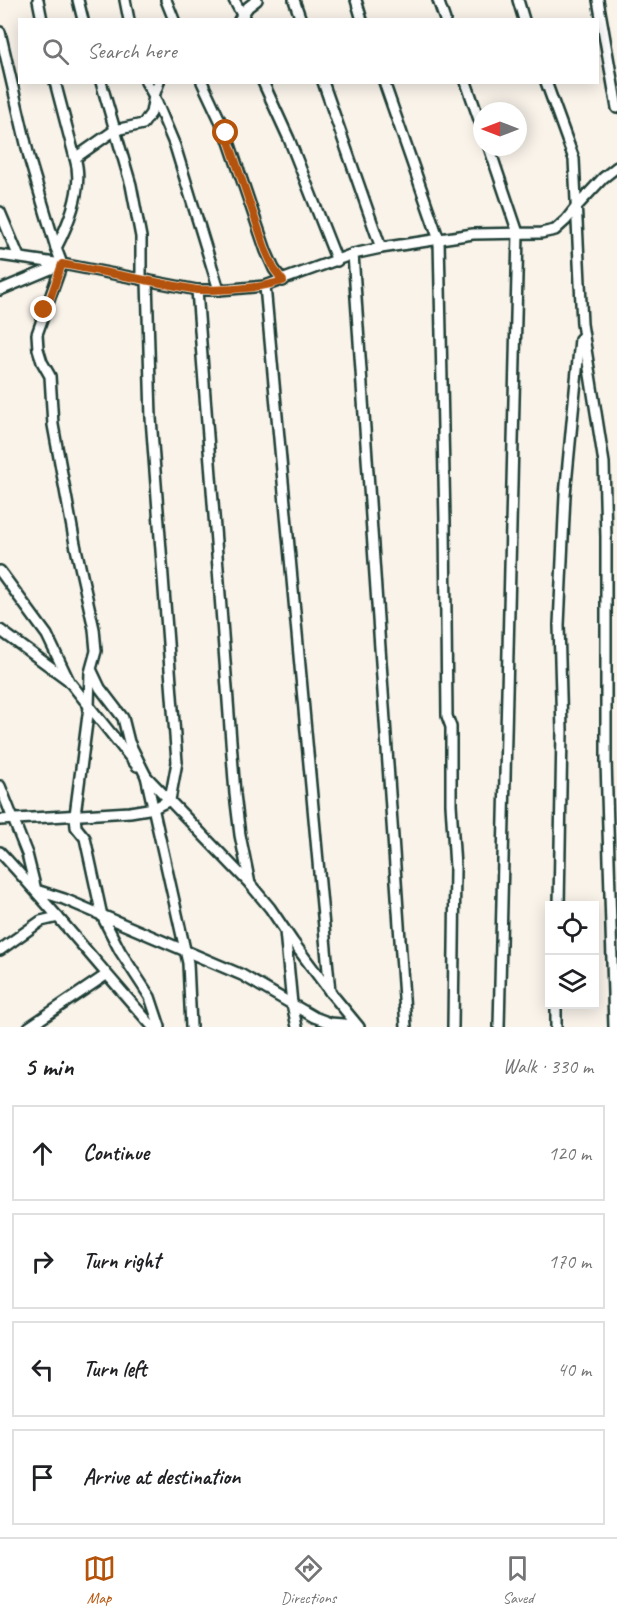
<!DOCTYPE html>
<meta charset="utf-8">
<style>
body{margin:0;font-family:Caveat,sans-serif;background:#f2f2f2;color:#202124}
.controls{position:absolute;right:18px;bottom:18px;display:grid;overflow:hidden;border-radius:0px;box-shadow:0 3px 15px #0003}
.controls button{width:54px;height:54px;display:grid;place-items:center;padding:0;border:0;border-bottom:2px solid #e0e0e0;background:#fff;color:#202124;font:30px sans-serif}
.compass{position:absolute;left:473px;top:102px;width:54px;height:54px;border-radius:50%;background:#fff;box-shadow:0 3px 15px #0003;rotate:270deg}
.stop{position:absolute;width:18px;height:18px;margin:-14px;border:4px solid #b45309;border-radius:50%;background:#fff}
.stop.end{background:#b45309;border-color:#fff;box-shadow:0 2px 6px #0008}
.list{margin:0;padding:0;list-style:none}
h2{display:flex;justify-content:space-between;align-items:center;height:78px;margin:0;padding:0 24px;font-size:26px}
h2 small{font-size:20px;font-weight:400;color:#757577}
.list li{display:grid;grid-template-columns:39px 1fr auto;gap:18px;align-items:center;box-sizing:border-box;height:96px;margin:0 12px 12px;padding:0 12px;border:2px solid #e0e0e0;border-radius:0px}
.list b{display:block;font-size:22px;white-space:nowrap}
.list em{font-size:20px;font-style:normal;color:#757577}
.icon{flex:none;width:33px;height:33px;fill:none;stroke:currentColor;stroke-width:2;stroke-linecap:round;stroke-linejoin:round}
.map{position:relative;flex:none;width:617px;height:1027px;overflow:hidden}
.search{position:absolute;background:#fff;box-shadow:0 3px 15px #0003;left:18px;right:18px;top:18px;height:66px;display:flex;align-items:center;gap:15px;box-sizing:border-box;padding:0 21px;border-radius:0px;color:#757577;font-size:22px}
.sheet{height:510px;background:#fff}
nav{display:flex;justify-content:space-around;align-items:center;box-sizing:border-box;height:84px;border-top:2px solid #e0e0e0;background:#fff;font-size:16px;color:#757577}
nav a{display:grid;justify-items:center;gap:3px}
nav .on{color:#b45309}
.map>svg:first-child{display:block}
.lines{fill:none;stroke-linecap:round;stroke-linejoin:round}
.street-casing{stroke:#1f3d34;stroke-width:14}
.street{stroke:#fff;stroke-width:9}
.route{stroke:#b45309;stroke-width:8}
</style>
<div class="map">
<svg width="617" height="1027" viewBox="0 0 617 1027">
<rect width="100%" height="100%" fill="#f9f3ea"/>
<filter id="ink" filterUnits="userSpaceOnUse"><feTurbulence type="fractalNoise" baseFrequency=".0167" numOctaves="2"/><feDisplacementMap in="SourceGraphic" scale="12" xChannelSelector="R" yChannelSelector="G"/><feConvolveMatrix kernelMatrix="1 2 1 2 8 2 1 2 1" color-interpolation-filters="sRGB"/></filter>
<g filter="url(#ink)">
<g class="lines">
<!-- street casing -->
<g class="street-casing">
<g id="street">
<polyline points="38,0 42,20"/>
<polyline points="78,0 83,20"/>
<polyline points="125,0 129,20"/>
<polyline points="166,0 174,20"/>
<polyline points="234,0 245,20"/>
<polyline points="294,0 301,20"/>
<polyline points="356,0 362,20"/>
<polyline points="438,0 445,20"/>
<polyline points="518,0 524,20"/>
<polyline points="598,0 617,108"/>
<polyline points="239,20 248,7 257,0"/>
<polyline points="0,32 30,161 56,248"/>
<polyline points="55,82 75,158"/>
<polyline points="101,82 131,185 141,237 141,279"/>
<polyline points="146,82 154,96 175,146 219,290"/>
<path d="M159,82l-5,14 -3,17 -8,11 -28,6 -40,28c9,28 -6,65 -19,90l6,16 -25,70 1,15 4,13 8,14 3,49 22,119 19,85 2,22 -5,18 9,19 23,30 6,24 17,34 104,108 20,24 23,34 38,51 28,34"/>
<polyline points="202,82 226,133 266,251 274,269 283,281"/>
<polyline points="263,82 289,139 337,261"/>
<polyline points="323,82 381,248"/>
<polyline points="384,82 439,240 445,522 447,716 451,727 451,804 455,867 453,1027"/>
<polyline points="466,82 482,128"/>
<polyline points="546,82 574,159 582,324 604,463 606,537 606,761 614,1027"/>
<polyline points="489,147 518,233 499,1027"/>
<polyline points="0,212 19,257"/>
<polyline points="353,254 406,1027"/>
<polyline points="0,255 62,264 197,290 219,290 265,286 353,254 381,248 473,234 541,233 555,230 566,220 577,206 603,178 617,167"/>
<polyline points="265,286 330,992"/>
<polyline points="0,290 60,265"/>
<polyline points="197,290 235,794 240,835 250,884"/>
<polyline points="0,571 47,635 69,681 137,766"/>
<polyline points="0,630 67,679"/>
<polyline points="90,672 89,707 75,815 76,827 85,838 102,916 120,951 150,997 160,1027"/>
<polyline points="146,776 188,963 191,1027"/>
<polyline points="0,786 27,854 36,890 64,899 242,975 314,1017 330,1023 356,1025 356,1027"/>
<polyline points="0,820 130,812 154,808 170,800 177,762 151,418 147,280"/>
<path d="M0,852c53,57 101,117 153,175"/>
<polyline points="559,906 562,731 559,625 565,495 580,339"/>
<polyline points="285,931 292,1004 297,1027"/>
<polyline points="0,950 41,921 58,917"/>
<polyline points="29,1027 106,975"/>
<polyline points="556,1027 556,1005"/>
</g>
</g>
<!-- street -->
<use href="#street" class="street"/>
</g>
</g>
<g class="lines" filter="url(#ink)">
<!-- route -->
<path class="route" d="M44,310l6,-11 12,-35 135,26c29,0 58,-1 86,-9l-9,-12 -8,-18 -40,-118"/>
</g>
</svg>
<div class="controls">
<button><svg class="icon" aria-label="locate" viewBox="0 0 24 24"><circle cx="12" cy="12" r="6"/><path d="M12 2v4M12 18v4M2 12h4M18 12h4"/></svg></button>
<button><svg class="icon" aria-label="layers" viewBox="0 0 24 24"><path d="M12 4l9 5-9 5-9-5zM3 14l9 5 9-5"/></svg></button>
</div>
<svg class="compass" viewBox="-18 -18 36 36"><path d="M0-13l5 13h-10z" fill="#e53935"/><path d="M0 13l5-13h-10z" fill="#757577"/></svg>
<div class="stop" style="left:226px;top:133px"></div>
<div class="stop end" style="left:44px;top:310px"></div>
<div class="search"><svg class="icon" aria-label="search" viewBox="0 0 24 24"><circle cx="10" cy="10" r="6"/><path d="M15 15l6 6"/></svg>Search here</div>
</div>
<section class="sheet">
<h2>5 min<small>Walk · 330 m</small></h2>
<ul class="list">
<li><svg class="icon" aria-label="ahead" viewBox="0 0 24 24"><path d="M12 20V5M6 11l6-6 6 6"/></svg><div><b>Continue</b></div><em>120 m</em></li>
<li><svg class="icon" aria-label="right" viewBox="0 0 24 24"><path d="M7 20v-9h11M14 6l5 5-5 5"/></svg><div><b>Turn right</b></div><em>170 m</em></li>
<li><svg class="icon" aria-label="left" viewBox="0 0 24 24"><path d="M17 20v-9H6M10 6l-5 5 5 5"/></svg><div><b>Turn left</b></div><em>40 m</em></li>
<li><svg class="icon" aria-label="arrive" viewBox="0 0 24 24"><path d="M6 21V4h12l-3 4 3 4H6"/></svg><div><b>Arrive at destination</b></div></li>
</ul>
</section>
<nav>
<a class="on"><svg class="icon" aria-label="map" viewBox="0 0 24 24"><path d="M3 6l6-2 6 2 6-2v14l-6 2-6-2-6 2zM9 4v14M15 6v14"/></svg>Map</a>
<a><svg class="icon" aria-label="directions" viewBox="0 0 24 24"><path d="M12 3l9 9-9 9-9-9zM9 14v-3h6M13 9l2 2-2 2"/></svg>Directions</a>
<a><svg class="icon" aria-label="saved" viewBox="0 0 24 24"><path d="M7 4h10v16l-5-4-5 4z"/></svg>Saved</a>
</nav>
